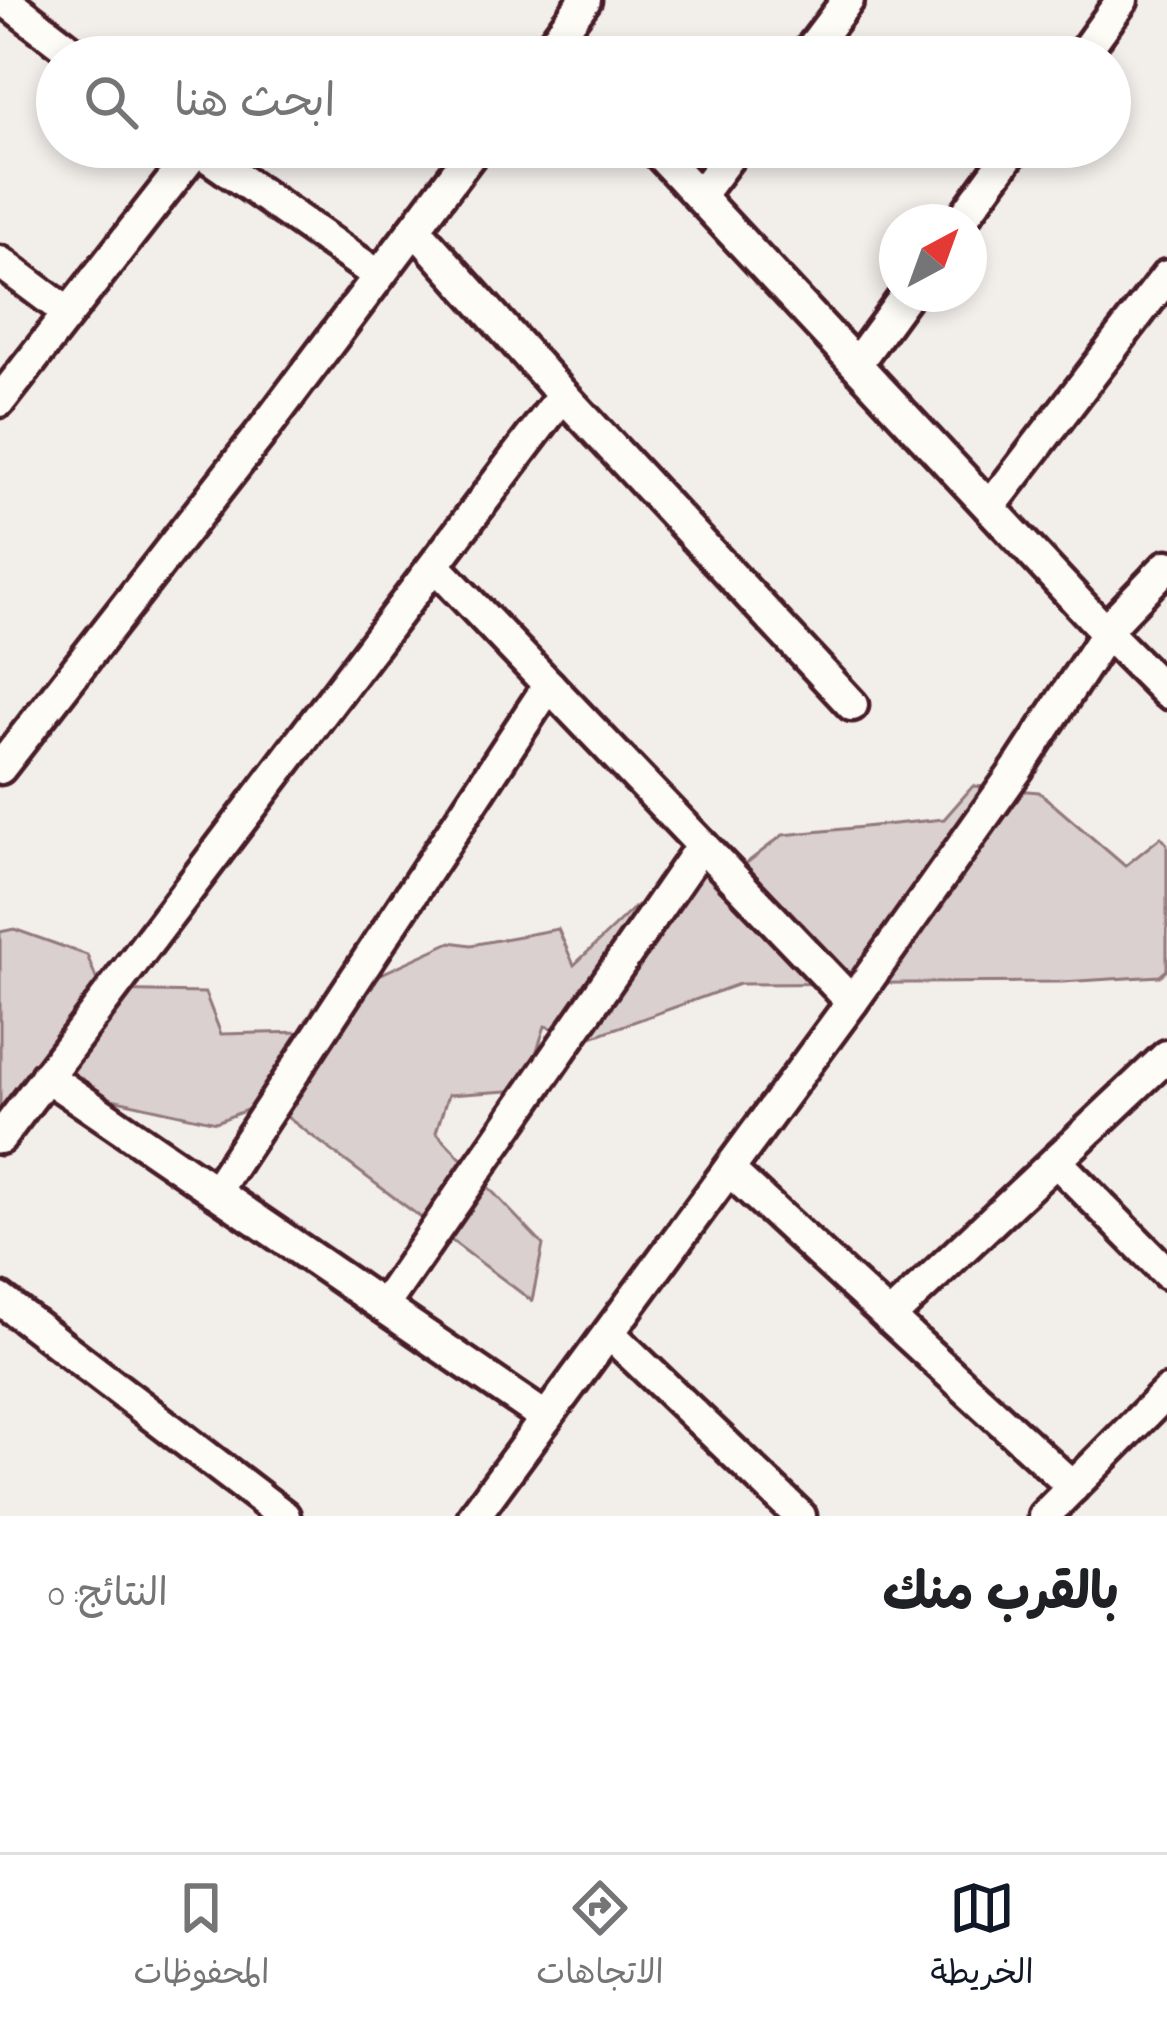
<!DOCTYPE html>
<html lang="ar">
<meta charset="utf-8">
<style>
body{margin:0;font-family:"Indie Flower","Playpen Sans Arabic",sans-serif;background:#f6f6f6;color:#202124;direction:rtl}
.compass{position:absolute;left:879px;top:204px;width:108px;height:108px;border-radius:50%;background:#fff;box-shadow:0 6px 18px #0003;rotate:41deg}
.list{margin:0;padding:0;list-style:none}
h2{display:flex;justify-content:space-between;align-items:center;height:156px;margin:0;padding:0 48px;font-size:51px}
h2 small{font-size:39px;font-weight:400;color:#757577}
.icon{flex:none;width:66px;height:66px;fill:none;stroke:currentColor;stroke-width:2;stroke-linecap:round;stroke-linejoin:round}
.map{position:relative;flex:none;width:1167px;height:1516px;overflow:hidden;direction:ltr}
.search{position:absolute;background:#fff;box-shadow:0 6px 18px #0003;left:36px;right:36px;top:36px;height:132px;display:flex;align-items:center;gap:30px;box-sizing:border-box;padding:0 42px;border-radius:66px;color:#757577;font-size:45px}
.sheet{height:336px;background:#fff}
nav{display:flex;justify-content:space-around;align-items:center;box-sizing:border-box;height:168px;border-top:3px solid #e0e0e0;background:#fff;font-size:33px;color:#757577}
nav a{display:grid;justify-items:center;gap:6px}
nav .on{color:#111827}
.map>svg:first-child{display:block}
.green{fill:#d9d0cf;stroke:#92787d;stroke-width:3}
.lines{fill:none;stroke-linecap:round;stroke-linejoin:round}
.minor-casing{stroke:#4a1f2b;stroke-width:39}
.minor{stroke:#fdfcf7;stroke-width:30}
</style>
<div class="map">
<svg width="1167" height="1516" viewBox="0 0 1167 1516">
<rect width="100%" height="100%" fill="#f2efeb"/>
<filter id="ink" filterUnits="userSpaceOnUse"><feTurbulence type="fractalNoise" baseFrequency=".00833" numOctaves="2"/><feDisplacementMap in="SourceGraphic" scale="24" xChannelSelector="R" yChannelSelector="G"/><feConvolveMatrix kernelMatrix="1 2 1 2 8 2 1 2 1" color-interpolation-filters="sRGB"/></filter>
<g filter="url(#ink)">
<!-- green -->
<polygon class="green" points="973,786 1039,792 1125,866 1161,837 1167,844 1167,970 1160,976 1062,982 739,984 589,1038 545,1026 524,1090 448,1095 436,1132 543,1245 532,1301 267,1102 216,1122 58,1087 0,1112 0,932 14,929 87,955 101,991 205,993 221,1034 304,1032 313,1009 355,1001 375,977 451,942 471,945 558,929 574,965 637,905 687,894 710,867 744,865 783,835 944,819"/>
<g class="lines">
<!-- minor casing -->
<g class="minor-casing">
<g id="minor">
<polyline points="5,0 79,57"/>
<polyline points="543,57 585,0"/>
<polyline points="805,57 848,0"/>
<polyline points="1081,57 1122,0"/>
<polyline points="194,147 379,276"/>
<polyline points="653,147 1107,633 1167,693"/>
<polyline points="699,196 736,147"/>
<polyline points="960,222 1015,147"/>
<polyline points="415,229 563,395 852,705"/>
<polyline points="0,262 68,313"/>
<polyline points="856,364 907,294"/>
<polyline points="0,401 197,149"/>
<polyline points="990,507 1167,276"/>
<polyline points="435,566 852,1002"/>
<polyline points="0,768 261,433 476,147"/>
<polyline points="46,1076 546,1418"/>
<polyline points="0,1138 563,395"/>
<polyline points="1056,1161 1167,1273"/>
<polyline points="729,1170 1073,1487"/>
<polyline points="215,1192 549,685"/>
<polyline points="0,1299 284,1516"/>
<polyline points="383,1306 702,845"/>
<polyline points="889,1318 1167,1056"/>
<polyline points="609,1333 800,1516"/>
<polyline points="474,1516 852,1002 1018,768 1115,620 1167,566"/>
<polyline points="1044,1516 1167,1392"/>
</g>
</g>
<!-- minor -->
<use href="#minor" class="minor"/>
</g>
</g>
</svg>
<svg class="compass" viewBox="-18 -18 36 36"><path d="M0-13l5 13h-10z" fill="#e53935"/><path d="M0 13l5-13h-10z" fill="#757577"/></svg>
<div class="search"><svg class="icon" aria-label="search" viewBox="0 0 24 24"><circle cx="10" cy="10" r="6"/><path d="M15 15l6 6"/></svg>ابحث هنا</div>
</div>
<section class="sheet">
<h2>بالقرب منك<small>النتائج: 0</small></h2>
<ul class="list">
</ul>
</section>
<nav>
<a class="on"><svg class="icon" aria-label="map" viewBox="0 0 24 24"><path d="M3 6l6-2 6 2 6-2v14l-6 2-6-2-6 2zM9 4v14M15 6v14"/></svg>الخريطة</a>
<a><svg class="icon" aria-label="directions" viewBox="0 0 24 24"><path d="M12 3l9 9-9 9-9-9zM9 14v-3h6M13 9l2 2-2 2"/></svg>الاتجاهات</a>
<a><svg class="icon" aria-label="saved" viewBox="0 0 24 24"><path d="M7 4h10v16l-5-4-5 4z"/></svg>المحفوظات</a>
</nav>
